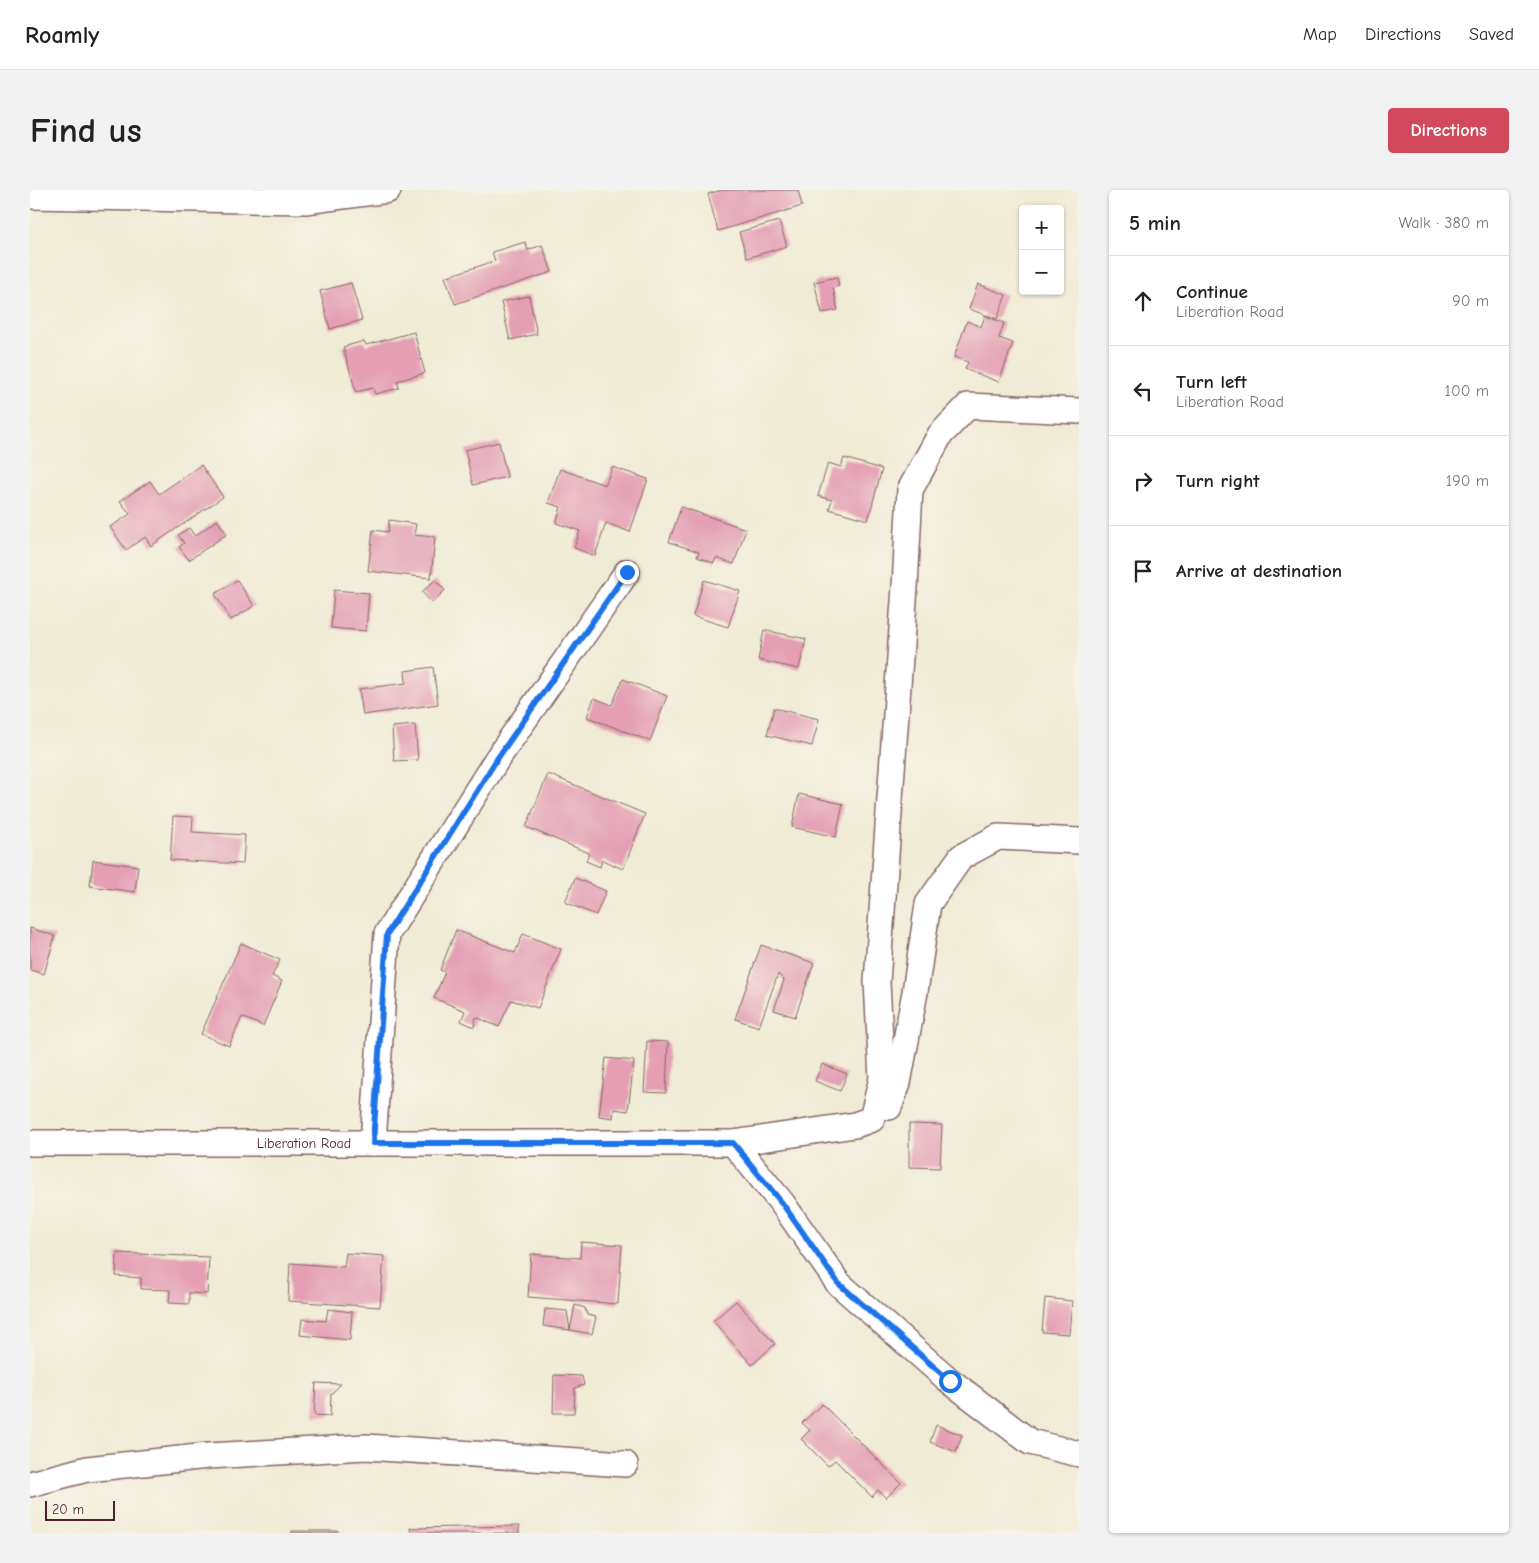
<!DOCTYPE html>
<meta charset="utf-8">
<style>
body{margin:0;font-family:"Comic Neue",sans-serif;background:#f2f2f2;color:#222}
.controls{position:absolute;right:15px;top:15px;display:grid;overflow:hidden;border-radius:5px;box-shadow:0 1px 4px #0004}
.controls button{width:45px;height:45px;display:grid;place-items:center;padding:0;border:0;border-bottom:1px solid #e0e0e0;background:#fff;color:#222;font:25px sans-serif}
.scale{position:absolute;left:15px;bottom:12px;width:70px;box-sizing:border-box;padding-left:5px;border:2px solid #4a1f2b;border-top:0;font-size:14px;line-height:18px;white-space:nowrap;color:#4a1f2b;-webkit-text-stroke:4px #f7f3e8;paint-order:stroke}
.stop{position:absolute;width:15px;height:15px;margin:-11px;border:4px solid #1a73e8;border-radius:50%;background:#fff}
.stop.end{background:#1a73e8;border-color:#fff;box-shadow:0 1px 5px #0008}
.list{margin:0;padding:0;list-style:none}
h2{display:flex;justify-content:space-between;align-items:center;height:65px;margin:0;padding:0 20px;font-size:21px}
h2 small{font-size:16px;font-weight:400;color:#767676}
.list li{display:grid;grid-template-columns:32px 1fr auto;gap:15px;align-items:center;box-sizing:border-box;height:90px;padding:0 20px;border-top:1px solid #e0e0e0}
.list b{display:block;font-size:19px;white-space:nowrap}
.list p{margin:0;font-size:16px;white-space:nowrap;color:#767676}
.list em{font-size:16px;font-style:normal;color:#767676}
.icon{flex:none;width:28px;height:28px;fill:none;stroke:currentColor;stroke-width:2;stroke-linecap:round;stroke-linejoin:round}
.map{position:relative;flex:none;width:1049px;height:1343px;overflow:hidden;border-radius:5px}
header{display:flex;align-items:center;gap:30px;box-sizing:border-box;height:70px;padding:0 25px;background:#fff;border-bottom:1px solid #e0e0e0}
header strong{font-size:24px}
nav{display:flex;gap:28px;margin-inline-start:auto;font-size:18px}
.intro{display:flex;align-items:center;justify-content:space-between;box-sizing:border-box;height:120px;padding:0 30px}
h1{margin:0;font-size:35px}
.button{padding:12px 22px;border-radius:5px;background:#d1495b;color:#fff;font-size:18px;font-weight:700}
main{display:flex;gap:30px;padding:0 30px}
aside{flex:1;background:#fff;border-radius:5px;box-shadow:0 1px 4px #0004}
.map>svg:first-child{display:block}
.building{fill:#e49fb4}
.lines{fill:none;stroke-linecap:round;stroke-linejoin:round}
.minor-casing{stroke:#846666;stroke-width:28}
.minor{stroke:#fff;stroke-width:25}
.route{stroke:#1a73e8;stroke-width:6}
.labels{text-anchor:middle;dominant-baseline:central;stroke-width:4;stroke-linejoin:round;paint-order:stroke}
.street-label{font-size:14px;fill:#4a1f2b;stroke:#f7f3e8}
</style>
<header>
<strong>Roamly</strong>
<nav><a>Map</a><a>Directions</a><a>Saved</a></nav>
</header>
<div class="intro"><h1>Find us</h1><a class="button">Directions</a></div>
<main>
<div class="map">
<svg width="1049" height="1343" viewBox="0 0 1049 1343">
<rect width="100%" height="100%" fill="#f7f3e8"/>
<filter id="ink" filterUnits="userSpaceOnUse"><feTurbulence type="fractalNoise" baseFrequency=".02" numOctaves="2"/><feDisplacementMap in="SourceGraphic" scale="10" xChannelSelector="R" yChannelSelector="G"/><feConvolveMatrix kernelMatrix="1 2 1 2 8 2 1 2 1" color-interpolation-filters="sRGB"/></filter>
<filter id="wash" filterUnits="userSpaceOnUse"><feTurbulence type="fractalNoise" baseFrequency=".0096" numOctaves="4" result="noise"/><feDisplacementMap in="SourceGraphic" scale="20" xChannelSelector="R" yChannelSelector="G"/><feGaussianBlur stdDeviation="1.12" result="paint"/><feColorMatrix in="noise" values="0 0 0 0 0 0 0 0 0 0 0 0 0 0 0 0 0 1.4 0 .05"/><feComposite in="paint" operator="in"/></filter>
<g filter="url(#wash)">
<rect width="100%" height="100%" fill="#f0ebd4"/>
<g id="blocks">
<!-- building -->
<g class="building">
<polygon points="692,0 768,0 772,16 688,41 678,4"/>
<polygon points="749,31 757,56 717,68 709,42"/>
<polygon points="495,52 498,60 512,55 522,82 425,114 415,87 465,71 462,62"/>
<polygon points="807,87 809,96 803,98 808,120 792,123 784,92"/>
<polygon points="321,93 332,130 300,139 290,101"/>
<polygon points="948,94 976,105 967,129 939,119"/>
<polygon points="499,106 507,144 480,150 471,112"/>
<polygon points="955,126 974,133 969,148 983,153 969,192 935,179 938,172 924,167 937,131 951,137"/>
<polygon points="384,142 395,183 367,191 369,198 345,204 343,198 326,202 313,157 334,151 336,155"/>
<polygon points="469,252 477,287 443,295 435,260"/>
<polygon points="814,268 852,279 838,330 799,319 802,310 788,306 798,273 811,277"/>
<polygon points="171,275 193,307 121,356 115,347 96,360 80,337 100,324 90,311 120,291 129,304"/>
<polygon points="582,277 618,289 600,342 576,333 565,366 544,358 550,341 526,333 531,317 518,313 530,279 575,295"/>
<polygon points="651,317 716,339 704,374 686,368 684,373 667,367 669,362 639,352"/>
<polygon points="187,330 197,344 159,370 149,357 154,353 148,345 159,338 165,346"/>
<polygon points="359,330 386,334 384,345 405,347 401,388 338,381 343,340 358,342"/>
<polygon points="207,390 224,416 201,430 185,404"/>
<polygon points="405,390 415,400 402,413 392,402"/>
<polygon points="674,390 710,401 698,437 663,426"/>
<polygon points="304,400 339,403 336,441 301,438"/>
<polygon points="734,440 776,449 769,479 728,470"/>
<polygon points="403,477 408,514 333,525 329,499 376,493 375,481"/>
<polygon points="593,489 637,506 620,551 557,527 564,508 582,515"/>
<polygon points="744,518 789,529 782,556 737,545"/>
<polygon points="385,535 388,570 364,571 362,537"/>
<polygon points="518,584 615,624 593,679 572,670 570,677 556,671 559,663 496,637"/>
<polygon points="769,604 813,614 806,647 762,637"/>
<polygon points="143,626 163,627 162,642 215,645 213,674 140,670"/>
<polygon points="63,670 108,676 105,702 60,696"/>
<polygon points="545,688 576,701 566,725 535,712"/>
<polygon points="0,738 25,746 14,784 0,780"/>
<polygon points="426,740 485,763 493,744 531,759 508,818 481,810 469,837 446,827 444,837 431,831 435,821 404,808 415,782 410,780"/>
<polygon points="211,753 250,770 242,786 252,791 233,836 212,827 199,856 171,844"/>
<polygon points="731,755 784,773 765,827 744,820 754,790 748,784 729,837 705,829"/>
<polygon points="617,851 638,852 636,903 614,902"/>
<polygon points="576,868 604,871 598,921 584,919 583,928 569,926"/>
<polygon points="792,874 817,884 810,901 785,891"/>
<polygon points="879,934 912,935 910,978 879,977"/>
<polygon points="551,1052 592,1055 588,1114 498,1107 501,1064 550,1068"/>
<polygon points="87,1063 179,1067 177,1104 159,1103 159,1114 139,1113 140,1100 111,1099 111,1088 86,1086"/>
<polygon points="316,1063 354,1066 350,1117 258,1111 260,1073 314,1077"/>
<polygon points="1015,1108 1042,1111 1039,1144 1012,1142"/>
<polygon points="706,1111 745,1154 722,1175 683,1131"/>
<polygon points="545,1115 555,1118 557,1125 566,1127 562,1144 540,1140"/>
<polygon points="298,1119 322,1122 320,1150 270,1145 272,1129 296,1131"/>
<polygon points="515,1119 537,1121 540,1140 513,1136"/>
<polygon points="524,1185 552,1186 554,1195 545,1198 544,1223 523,1223"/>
<polygon points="286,1193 311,1194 301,1204 300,1226 284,1225"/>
<polygon points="792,1214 871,1293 856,1308 848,1300 842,1307 805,1270 798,1276 771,1249 780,1240 772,1233"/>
<polygon points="906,1235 932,1245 926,1262 900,1252"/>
<polygon points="489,1336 489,1343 381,1343 380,1338"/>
<rect x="262" y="1341" width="46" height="2"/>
</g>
</g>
</g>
<g filter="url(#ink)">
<use href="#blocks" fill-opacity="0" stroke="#846666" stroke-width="1"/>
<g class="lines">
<!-- minor casing -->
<g class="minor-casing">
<g id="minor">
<polyline points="0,6 275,11 358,0"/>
<polyline points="859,917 868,893 885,802 898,714 931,667 968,647 1049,651"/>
<path id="s1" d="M0,953h703l49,60 56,80 112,98 80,61 49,12"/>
<polyline points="343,953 357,744 467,569 597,382"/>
<polyline points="703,953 825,935 842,929 852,888 847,792 875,397 880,300 910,245 938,216 1049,221"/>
<polyline points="0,1294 57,1279 178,1266 336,1257 595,1274"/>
</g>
</g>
<!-- minor -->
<use href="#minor" class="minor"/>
</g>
</g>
<g class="lines" filter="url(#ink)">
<!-- route -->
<polyline class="route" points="597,382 467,569 357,744 343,953 703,953 752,1013 808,1093 920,1191"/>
</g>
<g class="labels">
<!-- street labels -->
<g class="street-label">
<text stroke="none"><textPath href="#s1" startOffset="274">Liberation Road</textPath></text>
</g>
</g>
</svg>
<div class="controls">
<button>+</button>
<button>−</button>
</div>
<div class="scale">20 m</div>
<div class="stop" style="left:920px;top:1191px"></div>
<div class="stop end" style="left:597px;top:382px"></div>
</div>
<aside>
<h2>5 min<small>Walk · 380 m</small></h2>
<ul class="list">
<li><svg class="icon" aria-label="ahead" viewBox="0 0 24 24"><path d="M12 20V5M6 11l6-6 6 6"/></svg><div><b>Continue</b><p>Liberation Road</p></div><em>90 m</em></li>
<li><svg class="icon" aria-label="left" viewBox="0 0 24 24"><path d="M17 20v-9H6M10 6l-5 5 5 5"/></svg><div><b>Turn left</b><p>Liberation Road</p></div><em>100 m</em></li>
<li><svg class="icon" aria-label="right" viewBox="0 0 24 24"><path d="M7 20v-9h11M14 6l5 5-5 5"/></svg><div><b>Turn right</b></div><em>190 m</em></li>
<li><svg class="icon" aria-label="arrive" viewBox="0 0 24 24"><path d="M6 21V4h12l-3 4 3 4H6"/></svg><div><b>Arrive at destination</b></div></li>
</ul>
</aside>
</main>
